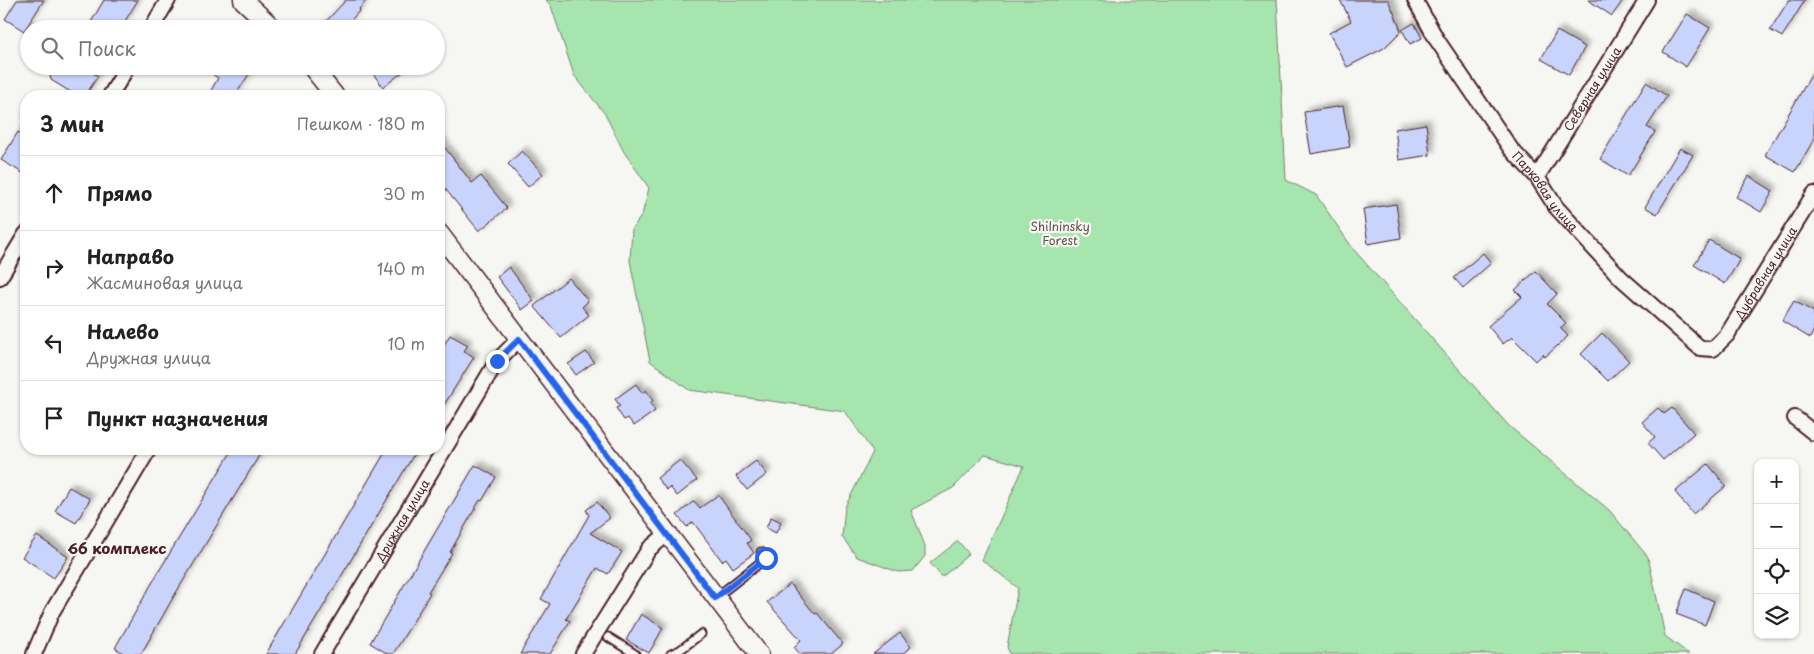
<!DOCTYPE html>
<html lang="ru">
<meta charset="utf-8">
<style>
body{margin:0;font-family:"Playpen Sans",sans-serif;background:#f6f6f6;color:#222}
.controls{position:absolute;right:15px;bottom:15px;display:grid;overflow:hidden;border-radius:10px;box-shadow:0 1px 4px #0004}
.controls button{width:45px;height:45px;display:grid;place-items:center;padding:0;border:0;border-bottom:1px solid #e0e0e0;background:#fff;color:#222;font:25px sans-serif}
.stop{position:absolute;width:15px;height:15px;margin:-11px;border:4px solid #2563eb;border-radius:50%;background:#fff}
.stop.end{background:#2563eb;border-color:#fff;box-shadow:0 1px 5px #0008}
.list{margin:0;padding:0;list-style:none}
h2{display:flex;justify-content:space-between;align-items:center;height:65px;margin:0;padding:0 20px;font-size:21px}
h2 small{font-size:16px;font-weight:400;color:#767676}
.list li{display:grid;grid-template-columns:32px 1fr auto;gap:15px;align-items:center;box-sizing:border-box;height:75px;padding:0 20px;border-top:1px solid #e0e0e0}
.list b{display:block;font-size:19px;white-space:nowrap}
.list p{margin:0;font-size:16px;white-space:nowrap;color:#767676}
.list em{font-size:16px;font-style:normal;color:#767676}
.icon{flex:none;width:28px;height:28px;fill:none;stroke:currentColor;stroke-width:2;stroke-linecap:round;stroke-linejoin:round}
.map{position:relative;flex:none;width:1814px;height:654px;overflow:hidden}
.search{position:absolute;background:#fff;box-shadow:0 1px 4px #0004;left:20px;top:20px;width:425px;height:55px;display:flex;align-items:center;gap:12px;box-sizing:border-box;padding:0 18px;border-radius:28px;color:#767676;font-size:19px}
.panel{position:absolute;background:#fff;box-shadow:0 1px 4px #0004;left:20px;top:90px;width:425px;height:365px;border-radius:20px}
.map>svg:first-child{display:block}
.green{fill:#a6e5ae;stroke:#78826c}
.building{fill:#c8d4fc;stroke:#4a1f2b;filter:url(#shadow)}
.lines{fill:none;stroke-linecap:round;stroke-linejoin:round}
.service-casing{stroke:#4a1f2b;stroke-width:11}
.minor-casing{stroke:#4a1f2b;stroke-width:18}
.tertiary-casing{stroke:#4a1f2b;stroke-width:21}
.service{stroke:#f6f6f2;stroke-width:7}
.minor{stroke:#f6f6f2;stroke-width:14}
.tertiary{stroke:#f6f6f2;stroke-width:18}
.route{stroke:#2563eb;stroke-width:6}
.labels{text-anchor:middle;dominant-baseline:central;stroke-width:4.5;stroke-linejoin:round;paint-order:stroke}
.street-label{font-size:12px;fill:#4a1f2b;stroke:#f6f6f2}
.park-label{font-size:12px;fill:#61504c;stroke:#f6f6f2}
.quarter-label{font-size:15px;font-weight:bold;fill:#4a1f2b;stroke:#f6f6f2}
</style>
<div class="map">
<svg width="1814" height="654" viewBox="0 0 1814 654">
<defs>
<filter id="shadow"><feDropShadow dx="4.5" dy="-4.5" stdDeviation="2.5" flood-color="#0004"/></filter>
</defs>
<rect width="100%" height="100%" fill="#f6f6f2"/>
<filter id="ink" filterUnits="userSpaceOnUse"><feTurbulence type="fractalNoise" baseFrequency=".02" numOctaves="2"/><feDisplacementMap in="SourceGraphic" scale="10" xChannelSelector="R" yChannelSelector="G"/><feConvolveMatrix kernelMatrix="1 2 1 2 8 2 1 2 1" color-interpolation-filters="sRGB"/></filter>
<g filter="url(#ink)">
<!-- green -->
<g class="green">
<polygon points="546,0 1277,0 1286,180 1316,195 1354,250 1509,426 1609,510 1648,557 1665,636 1689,654 1010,654 1007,647 1018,588 982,560 1024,466 985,455 953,488 911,510 925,546 925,556 913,571 898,572 857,557 842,537 845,507 873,452 845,411 689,390 650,361 630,261 632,229 642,215 649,188 624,152 605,114 574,75 551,6"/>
<polygon points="958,541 969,554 942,577 930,563"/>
</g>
<!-- building -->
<g class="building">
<polygon points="17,0 44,0 24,31 5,19"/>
<polygon points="104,0 138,0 120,29 87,29"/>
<polygon points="346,0 367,0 359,9 360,10 343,29 319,29"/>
<polygon points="1340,0 1388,0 1394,13 1401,31 1384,48 1347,67 1329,33 1351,21"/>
<polygon points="1588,0 1623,0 1612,16"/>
<polygon points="1789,0 1805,0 1782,37 1770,30"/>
<polygon points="1687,14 1710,28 1686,67 1663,52"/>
<polygon points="1414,23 1422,38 1410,44 1402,30"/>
<polygon points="1557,31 1585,47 1569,75 1541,59"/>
<polygon points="48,66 82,66 98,76 85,96 77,96 51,80"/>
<polygon points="200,66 254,66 235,96 208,96 218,78"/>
<polygon points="367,66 411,66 383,87"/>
<polygon points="1814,70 1814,139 1795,172 1765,155"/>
<polygon points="1646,82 1667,96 1647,127 1655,132 1628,176 1600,159"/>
<polygon points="1343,106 1350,147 1311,154 1304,112"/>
<polygon points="1426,124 1430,155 1399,160 1395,129"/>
<polygon points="18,132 26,137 26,175 1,160"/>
<polygon points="439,140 472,183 481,176 507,208 479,231 439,181"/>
<polygon points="1680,148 1693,155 1657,214 1645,207"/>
<polygon points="522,151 543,174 528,187 508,164"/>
<polygon points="1749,176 1773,191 1761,212 1736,197"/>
<polygon points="1396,204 1401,238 1368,244 1363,209"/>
<polygon points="1709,240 1740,259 1725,284 1694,265"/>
<polygon points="1483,253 1491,263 1463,288 1454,278"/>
<polygon points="509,267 534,301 522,310 497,277"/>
<polygon points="1536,271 1557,294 1547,304 1566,323 1560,328 1568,336 1545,357 1543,354 1536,361 1512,337 1503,344 1488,326 1522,297 1515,290"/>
<polygon points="569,278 588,301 582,307 589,315 561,338 534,306"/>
<polygon points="1794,301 1814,312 1814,330 1810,338 1782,321"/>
<polygon points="1602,333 1629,361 1608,381 1581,354"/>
<polygon points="450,335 468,345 464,351 474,357 439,413 439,353"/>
<polygon points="586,352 594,362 576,375 568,364"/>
<polygon points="636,384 642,393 646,390 653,401 650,403 655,411 634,426 628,418 624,420 616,408 620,406 615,399"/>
<polygon points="1658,408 1664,414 1672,408 1694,433 1663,460 1648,443 1655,437 1642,422"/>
<polygon points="233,449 263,449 174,596 141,654 125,654 115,648 159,571"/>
<polygon points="387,449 417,449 295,654 266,654"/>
<polygon points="680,460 697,480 677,496 670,487 667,490 657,478"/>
<polygon points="756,461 767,474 747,490 736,476"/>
<polygon points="1708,464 1726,486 1693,514 1675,492"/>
<polygon points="475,465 496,477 482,501 480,500 450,552 452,553 428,592 430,593 414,620 393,654 388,654 370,643"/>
<polygon points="69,487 90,499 76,523 55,511"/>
<polygon points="718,495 751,540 747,543 754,553 733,568 726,558 722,561 693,522 687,527 677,515 694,501 700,508"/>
<polygon points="597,502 610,518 590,533 622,552 608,574 597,568 566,619 570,621 550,654 520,654 550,604 541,599 589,515 586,510"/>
<polygon points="771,517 781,522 776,533 766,528"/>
<polygon points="37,536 68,557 54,578 22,557"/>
<polygon points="790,584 815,614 817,613 843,644 831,654 800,654 794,647 801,640 767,602"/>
<polygon points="1686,589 1714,601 1705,625 1676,614"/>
<polygon points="641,614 663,628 649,653 626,640"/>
<polygon points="900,633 911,647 902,654 873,654"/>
</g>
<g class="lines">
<!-- service casing -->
<g class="service-casing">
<g id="service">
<polyline points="715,598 766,558 761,552"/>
<polyline points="608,637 635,654"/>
<polyline points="671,654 680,650 701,634"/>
</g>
</g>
<!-- minor casing -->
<g class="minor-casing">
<g id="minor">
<path id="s1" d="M1415,0l22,40 74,109 26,28 19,30 65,71 79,70 13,1 14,-14 87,-141"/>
<polyline points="151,29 168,0"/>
<polyline points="110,96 128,66"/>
<path id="s2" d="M1537,177l110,-177"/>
<polyline points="0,277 26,234"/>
<polyline points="1795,418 1814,433"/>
<polyline points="34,654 52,612 149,449"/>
<path id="s3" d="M322,654l175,-293 22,-22"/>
<polyline points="583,654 649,549 667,534"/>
</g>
</g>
<!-- tertiary casing -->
<g class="tertiary-casing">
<g id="tertiary">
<polyline points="243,0 274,29"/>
<polyline points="311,66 335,96"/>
<polyline points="439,233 759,654"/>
</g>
</g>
<!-- service -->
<use href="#service" class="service"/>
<!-- minor -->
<use href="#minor" class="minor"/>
<!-- tertiary -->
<use href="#tertiary" class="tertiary"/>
</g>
</g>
<g class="lines" filter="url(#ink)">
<!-- route -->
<polyline class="route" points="497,361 519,339 715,598 766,558"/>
</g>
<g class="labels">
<!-- street labels -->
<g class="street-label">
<text stroke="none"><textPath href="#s2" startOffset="104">Северная улица</textPath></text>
<text stroke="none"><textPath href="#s1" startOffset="232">Парковая улица</textPath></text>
<text stroke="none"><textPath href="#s1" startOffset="559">Дубравная улица</textPath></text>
<text stroke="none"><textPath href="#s3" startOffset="156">Дружная улица</textPath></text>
</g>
<!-- park labels -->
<g class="park-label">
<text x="1060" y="226">Shilninsky<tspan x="1060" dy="14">Forest</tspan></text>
</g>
<!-- quarter labels -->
<g class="quarter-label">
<text x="117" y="547">66 комплекс</text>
</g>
</g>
</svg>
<div class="controls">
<button>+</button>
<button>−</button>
<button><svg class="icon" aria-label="locate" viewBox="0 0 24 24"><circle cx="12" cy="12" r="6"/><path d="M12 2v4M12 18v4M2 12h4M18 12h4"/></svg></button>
<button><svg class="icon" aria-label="layers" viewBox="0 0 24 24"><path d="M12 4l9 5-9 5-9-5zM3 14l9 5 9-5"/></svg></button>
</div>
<div class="stop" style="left:766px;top:558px"></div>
<div class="stop end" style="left:497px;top:361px"></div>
<div class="search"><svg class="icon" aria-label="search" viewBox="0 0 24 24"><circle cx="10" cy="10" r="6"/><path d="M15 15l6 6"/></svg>Поиск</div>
<section class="panel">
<h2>3 мин<small>Пешком · 180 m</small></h2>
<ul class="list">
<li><svg class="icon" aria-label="ahead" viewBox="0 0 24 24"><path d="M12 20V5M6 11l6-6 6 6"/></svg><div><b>Прямо</b></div><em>30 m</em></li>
<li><svg class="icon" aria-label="right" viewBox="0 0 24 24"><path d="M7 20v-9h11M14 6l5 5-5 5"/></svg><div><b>Направо</b><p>Жасминовая улица</p></div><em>140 m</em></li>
<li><svg class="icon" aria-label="left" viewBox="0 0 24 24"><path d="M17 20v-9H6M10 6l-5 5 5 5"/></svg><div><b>Налево</b><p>Дружная улица</p></div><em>10 m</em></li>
<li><svg class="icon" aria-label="arrive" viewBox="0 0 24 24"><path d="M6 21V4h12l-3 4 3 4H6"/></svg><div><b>Пункт назначения</b></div></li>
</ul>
</section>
</div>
